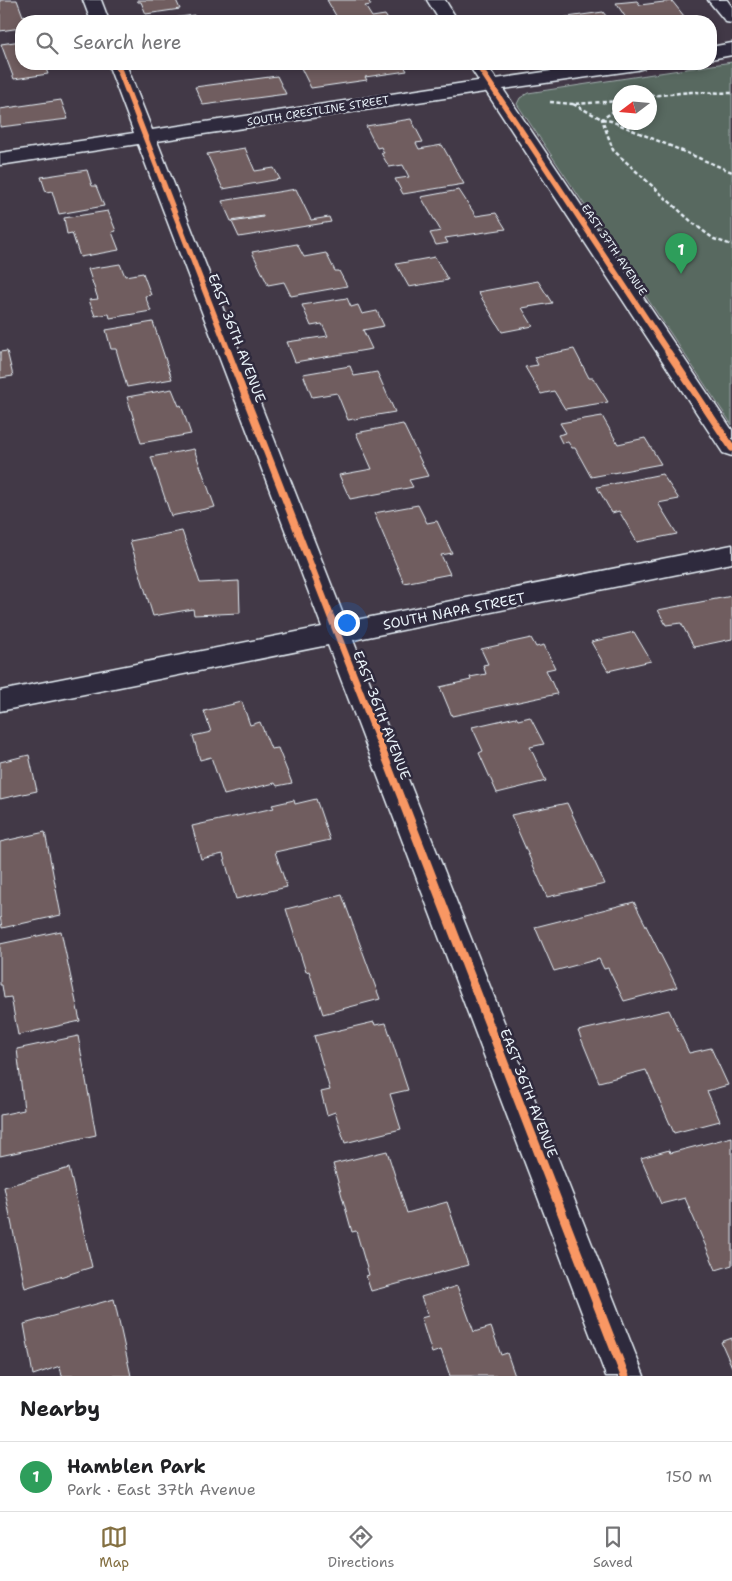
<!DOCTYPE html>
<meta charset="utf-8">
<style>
body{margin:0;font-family:"Shantell Sans",sans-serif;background:#f2f2f2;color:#202124}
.compass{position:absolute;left:612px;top:85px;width:45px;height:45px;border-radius:50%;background:#fff;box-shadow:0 2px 8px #0003;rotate:254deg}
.you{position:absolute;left:346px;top:622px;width:18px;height:18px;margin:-12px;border:4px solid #fff;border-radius:50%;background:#1a73e8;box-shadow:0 0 0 8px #1a73e833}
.badge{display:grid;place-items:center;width:32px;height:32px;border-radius:50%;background:#847042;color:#fff;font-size:16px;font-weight:700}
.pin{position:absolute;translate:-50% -41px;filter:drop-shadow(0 1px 2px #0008)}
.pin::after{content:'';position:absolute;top:26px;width:18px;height:15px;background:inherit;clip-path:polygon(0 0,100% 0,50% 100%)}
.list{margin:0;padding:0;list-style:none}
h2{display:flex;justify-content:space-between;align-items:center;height:65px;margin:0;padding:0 20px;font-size:21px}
h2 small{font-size:16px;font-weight:400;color:#757577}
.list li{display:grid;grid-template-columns:32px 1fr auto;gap:15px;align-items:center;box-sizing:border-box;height:70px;padding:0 20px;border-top:1px solid #e0e0e0}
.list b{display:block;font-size:19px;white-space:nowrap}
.list p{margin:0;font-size:16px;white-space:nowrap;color:#757577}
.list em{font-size:16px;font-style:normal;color:#757577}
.icon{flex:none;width:28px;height:28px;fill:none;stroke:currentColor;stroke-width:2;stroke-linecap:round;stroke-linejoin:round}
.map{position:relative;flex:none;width:732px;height:1376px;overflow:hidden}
.search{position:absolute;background:#fff;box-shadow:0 2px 8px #0003;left:15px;right:15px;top:15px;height:55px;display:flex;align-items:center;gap:12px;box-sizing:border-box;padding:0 18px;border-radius:20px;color:#757577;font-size:19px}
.sheet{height:135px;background:#fff}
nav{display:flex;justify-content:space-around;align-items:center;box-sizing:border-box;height:70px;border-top:1px solid #e0e0e0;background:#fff;font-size:14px;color:#757577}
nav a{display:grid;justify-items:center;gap:2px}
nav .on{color:#847042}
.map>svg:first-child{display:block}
.green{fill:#586961;stroke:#a0adac;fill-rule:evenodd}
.building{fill:#705d5e;stroke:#e8f1f8}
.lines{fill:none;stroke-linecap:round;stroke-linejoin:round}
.minor-casing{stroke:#e8f1f8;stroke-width:3}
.tertiary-casing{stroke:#e8f1f8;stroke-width:3}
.path{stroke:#e8f1f8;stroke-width:2.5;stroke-dasharray:4 2.5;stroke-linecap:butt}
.minor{fill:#2f2a3d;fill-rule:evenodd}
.tertiary{fill:#2f2a3d;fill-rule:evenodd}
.cycleway-far2-casing{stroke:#2f2a3d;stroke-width:8}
.cycleway-far1-casing{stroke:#2f2a3d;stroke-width:10}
.cycleway-casing{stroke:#2f2a3d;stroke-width:12}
.cycleway-far2{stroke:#f99763;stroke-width:5.5}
.cycleway-far1{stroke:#f99763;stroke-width:7}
.cycleway{stroke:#f99763;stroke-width:9}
.labels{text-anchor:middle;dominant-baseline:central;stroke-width:5;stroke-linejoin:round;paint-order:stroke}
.far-street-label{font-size:11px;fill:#e8f1f8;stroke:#2f2a3d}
.street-label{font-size:14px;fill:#e8f1f8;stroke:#2f2a3d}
</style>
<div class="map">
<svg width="732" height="1376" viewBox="0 0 732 1376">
<rect width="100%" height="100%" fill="#423947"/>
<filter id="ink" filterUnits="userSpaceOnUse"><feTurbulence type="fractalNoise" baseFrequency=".02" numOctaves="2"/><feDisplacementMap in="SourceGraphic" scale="10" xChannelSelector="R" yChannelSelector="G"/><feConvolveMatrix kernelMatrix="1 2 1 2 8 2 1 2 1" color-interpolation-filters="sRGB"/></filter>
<g filter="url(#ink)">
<!-- green -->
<path class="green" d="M732,62v363l-215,-321 3,-6 8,-5zM620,92h30v30h-30z"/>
<!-- building -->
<g class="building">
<polygon points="0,0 17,0 23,16 25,15 27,21 21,21 21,28 0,31"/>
<polygon points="137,0 176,0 180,9 146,14 141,2 138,2"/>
<polygon points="327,0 368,0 371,5 365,6 372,17 385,15 389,21 339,21"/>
<polygon points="637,1 640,5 672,1 688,21 657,21 648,19 628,21 616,3"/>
<polygon points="603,12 610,21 539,21"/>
<polygon points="194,15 197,21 151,21"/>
<polygon points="21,41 21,64 44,64 48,74 14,79 1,44"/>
<polygon points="327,64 403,64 407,71 365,77 367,80 311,88 301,68"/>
<polygon points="277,76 286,94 203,105 195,87"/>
<polygon points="61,100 68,119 0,127 0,109"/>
<polygon points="411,119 423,142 416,143 419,149 442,145 464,184 403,194 395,179 409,177 403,165 389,167 381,153 384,153 381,147 377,148 366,126"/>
<polygon points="245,148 255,171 274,168 280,179 223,189 207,154"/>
<polygon points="87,170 92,186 96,186 104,206 59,214 52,191 46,192 41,177"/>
<polygon points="296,189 311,220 329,217 331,222 239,237 232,222 263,217 263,216 231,221 222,201"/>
<polygon points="459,190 476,216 496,213 506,229 445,238 448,243 436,245 430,233 441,231 421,197"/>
<polygon points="108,211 116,231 112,232 119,250 80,257 72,233 67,234 64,218"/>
<polygon points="297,244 304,257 326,253 335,271 339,271 347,286 291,296 284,282 268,285 252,252"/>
<polygon points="435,257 448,280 409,287 396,264"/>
<polygon points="120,264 125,276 143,273 151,295 145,296 151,311 110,318 109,314 95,316 89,300 98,299 88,269"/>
<polygon points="538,281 552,303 522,308 533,326 502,332 478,292"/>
<polygon points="347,298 351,307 358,305 362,314 377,311 384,326 363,330 372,349 295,362 287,342 328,336 322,324 311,326 302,305"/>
<polygon points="153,322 172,379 127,387 116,349 111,349 106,330"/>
<polygon points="574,349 589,378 593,378 608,402 565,409 554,391 541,394 525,367 538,365 534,357"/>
<polygon points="7,351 13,376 0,378 0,352"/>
<polygon points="350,366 354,376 377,372 395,412 348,420 337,393 312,397 303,374"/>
<polygon points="172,389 179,406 181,405 191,434 141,443 127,397"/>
<polygon points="602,416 618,444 645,438 661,464 591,477 575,448 572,448 568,442 562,443 558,435 566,433 560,423"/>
<polygon points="403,424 428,476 409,480 413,487 350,499 339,475 372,469 356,433"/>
<polygon points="194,449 215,507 171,516 151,457"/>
<polygon points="662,474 679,499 658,503 677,534 637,542 619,511 612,513 597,487"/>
<polygon points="418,505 427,523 437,521 452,553 441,555 450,574 404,583 374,513"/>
<polygon points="182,531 200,583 239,581 240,613 194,615 193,609 153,616 130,541"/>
<polygon points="732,596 732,639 694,647 681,623 666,625 658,610"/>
<polygon points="634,632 651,661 608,671 591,642"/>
<polygon points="531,638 536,647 544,645 555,668 546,670 557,694 452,716 440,687 471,680 470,677 486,674 483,665 488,664 481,649"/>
<polygon points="242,702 250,725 260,722 271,749 278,748 292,783 277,786 275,783 224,795 211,757 200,760 193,736 211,732 204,711"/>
<polygon points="516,717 518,720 530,717 544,744 530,747 546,781 497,793 479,753 483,751 472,727"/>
<polygon points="29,755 37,791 0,799 0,762"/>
<polygon points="316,799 330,840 275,852 287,887 236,899 223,854 201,859 192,826 274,808 272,805 294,800 295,804"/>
<polygon points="567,803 605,884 547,897 511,815"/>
<polygon points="45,832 61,915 2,928 0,916 0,842"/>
<polygon points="342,895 380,999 323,1014 309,971 306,972 286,909"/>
<polygon points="634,902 677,987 624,1001 608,968 604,969 599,959 554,971 535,927"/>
<polygon points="61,931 80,1021 18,1035 11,997 4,998 2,985 0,985 0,944"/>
<polygon points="669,1010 689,1053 711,1048 728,1085 707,1091 720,1121 674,1133 646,1070 599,1082 578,1031"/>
<polygon points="374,1022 375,1025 386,1023 408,1090 390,1094 401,1129 345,1143 335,1112 327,1115 321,1092 330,1090 314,1036"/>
<polygon points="78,1036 96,1135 0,1156 0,1115 24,1110 17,1049"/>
<polygon points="732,1137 732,1265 716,1270 685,1198 661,1204 641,1158 669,1150 670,1153"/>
<polygon points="387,1151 407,1213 447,1202 468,1265 371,1291 366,1276 369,1275 356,1231 352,1232 333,1164"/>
<polygon points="69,1168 92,1267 25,1288 4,1187"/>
<polygon points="457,1286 474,1332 491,1327 501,1355 507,1353 515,1376 450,1376 441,1350 432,1353 421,1318 428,1316 421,1297"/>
<polygon points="114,1299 131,1376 62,1376 60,1366 33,1375 24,1324"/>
<polygon points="732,1338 732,1367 721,1342"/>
</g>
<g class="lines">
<!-- minor casing -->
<g class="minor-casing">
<g id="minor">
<polygon points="83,0 101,0 109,21 91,21"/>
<polygon points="708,0 727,0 732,7 732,23 726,22"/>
<polygon points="108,64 126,64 152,130 491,79 498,81 501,85 498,89 491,91 157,141 346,622 732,545 732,563 353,640 644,1376 606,1376 328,645 0,711 0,691 322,627 138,144 0,165 0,153 134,133"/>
</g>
</g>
<!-- tertiary casing -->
<g class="tertiary-casing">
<g id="tertiary">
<polygon points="427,0 445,0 458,21 440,21"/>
<polygon points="732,43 732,55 711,59 711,47"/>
<polygon points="468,64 486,64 496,79 599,64 646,64 644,68 637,70 503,89 732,430 732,456 723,453"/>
</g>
</g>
<!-- path -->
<g class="path">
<polyline points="650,96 691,92 732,93"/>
<polyline points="550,102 573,104 620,101"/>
<polyline points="573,104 602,119 611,121 732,172"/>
<polyline points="620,107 602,119 613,150 694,224 714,239 732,245"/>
</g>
<!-- minor -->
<use href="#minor" class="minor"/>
<!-- tertiary -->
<use href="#tertiary" class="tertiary"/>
<!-- cycleway-far2 casing -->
<g class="cycleway-far2-casing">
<g id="cycleway-far2">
<polyline points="117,64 229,353"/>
<polyline points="477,64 669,353"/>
</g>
</g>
<!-- cycleway-far1 casing -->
<g class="cycleway-far1-casing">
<g id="cycleway-far1">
<polyline points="228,352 403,803"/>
<polyline points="668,352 732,448"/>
</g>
</g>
<!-- cycleway casing -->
<g class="cycleway-casing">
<polyline id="cycleway" points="403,802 625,1376"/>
</g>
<!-- cycleway-far2 -->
<use href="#cycleway-far2" class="cycleway-far2"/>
<!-- cycleway-far1 -->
<use href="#cycleway-far1" class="cycleway-far1"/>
<!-- cycleway -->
<use href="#cycleway" class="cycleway"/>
</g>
</g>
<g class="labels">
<!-- far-street labels -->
<g class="far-street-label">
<text transform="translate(318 111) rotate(-9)">SOUTH CRESTLINE STREET</text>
<text transform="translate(614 250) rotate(56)">EAST 37TH AVENUE</text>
</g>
<!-- street labels -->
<g class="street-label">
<text transform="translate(237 338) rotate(69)">EAST 36TH AVENUE</text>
<text transform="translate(454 611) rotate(-11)">SOUTH NAPA STREET</text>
<text transform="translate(382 715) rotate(69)">EAST 36TH AVENUE</text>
<text transform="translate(529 1093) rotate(69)">EAST 36TH AVENUE</text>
</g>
</g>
</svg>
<svg class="compass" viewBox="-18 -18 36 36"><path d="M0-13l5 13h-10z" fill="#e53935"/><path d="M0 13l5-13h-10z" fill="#757577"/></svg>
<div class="you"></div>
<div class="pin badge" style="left:681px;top:274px;background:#2e9e5b">1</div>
<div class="search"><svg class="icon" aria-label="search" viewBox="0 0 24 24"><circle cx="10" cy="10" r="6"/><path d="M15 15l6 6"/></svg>Search here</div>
</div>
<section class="sheet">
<h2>Nearby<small></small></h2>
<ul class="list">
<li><span class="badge" style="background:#2e9e5b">1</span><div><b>Hamblen Park</b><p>Park · East 37th Avenue</p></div><em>150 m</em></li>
</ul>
</section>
<nav>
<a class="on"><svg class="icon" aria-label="map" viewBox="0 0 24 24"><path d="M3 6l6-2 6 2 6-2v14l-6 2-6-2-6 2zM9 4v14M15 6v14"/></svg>Map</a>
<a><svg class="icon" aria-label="directions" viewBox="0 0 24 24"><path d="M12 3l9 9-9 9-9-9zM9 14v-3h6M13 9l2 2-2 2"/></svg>Directions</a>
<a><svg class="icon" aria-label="saved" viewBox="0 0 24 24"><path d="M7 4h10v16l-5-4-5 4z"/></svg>Saved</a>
</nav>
